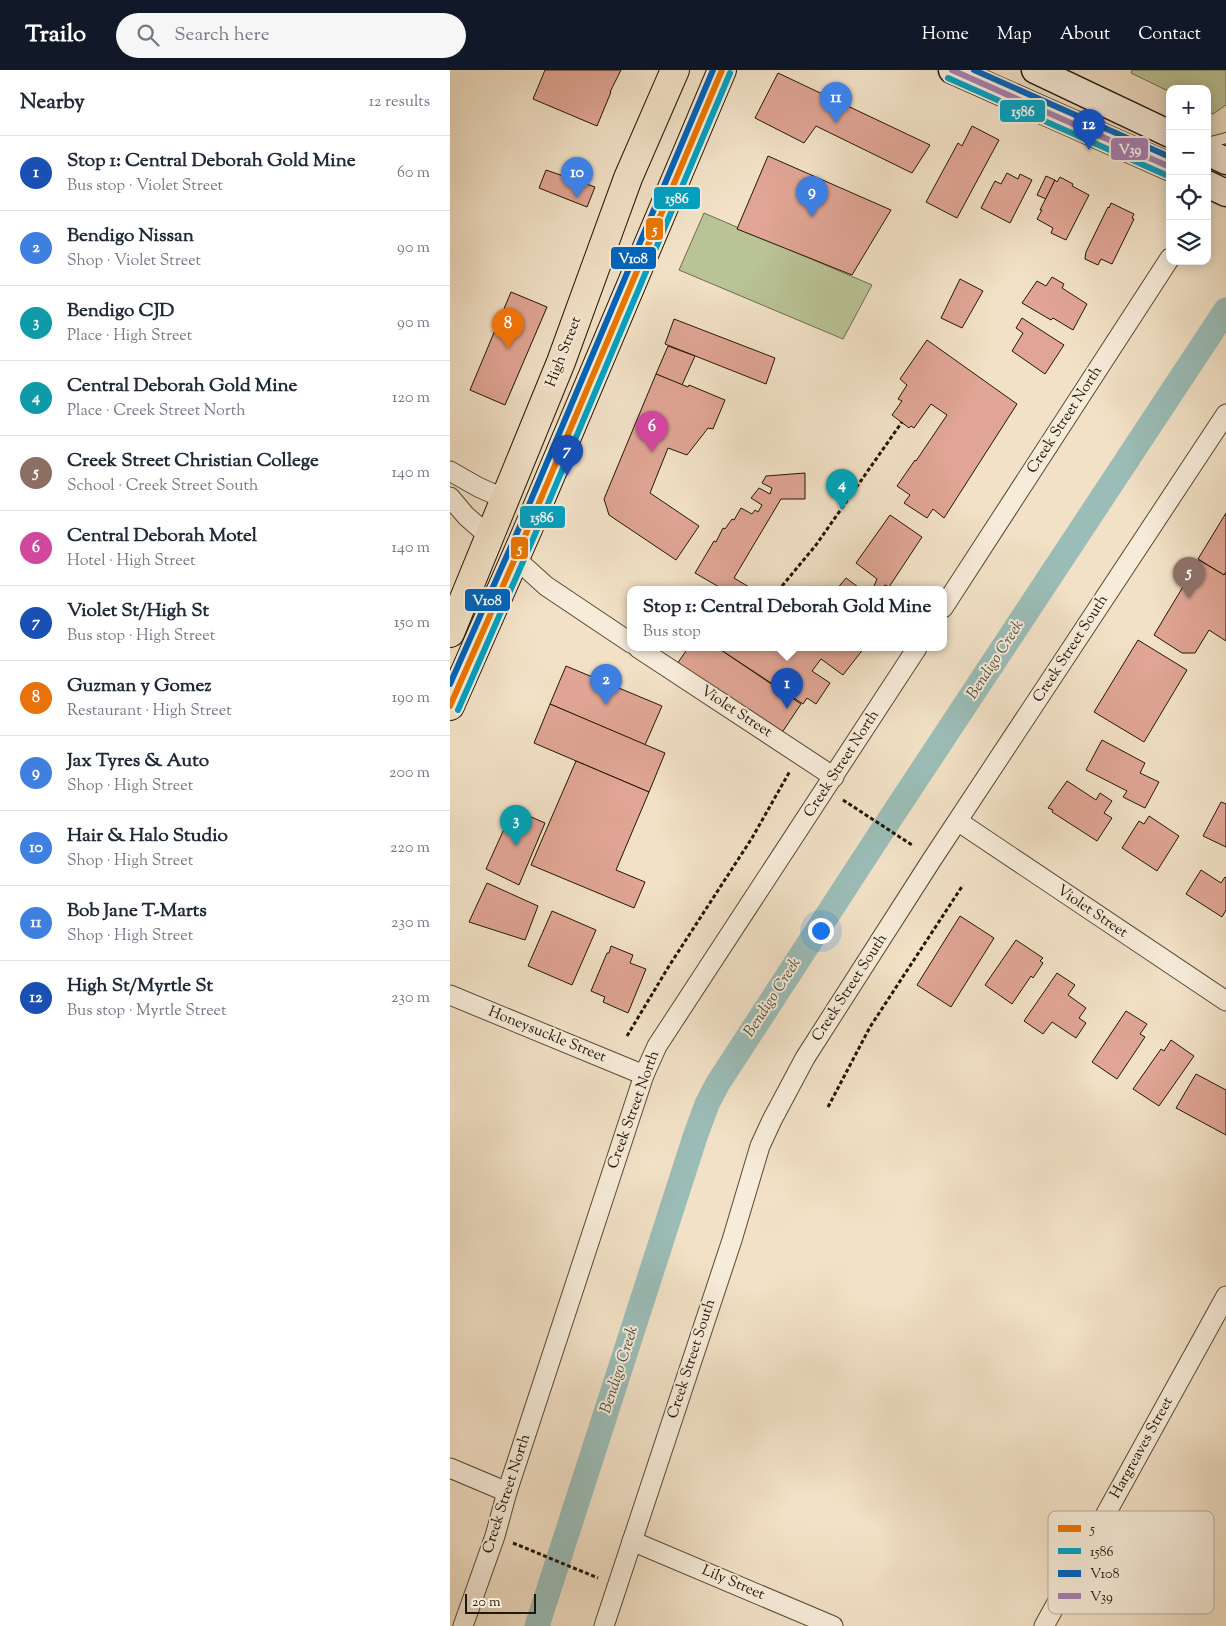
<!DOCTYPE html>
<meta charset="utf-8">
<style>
body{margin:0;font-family:"Sorts Mill Goudy",serif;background:#f6f6f7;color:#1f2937}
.controls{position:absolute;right:15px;top:15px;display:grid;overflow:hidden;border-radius:10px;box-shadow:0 2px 12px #0003}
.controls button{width:45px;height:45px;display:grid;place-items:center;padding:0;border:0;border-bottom:1px solid #e0e1e3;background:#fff;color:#1f2937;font:25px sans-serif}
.scale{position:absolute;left:15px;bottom:12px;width:71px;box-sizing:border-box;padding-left:5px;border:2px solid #221604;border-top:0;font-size:14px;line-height:18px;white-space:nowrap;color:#221604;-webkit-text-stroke:4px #f7ecda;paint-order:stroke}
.you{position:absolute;left:370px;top:860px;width:18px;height:18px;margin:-12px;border:4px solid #fff;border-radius:50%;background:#1a73e8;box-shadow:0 0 0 8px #1a73e833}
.badge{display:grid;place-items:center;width:32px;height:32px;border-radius:50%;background:#111827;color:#fff;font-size:16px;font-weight:700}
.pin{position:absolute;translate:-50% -41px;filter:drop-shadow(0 1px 2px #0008)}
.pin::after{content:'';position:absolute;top:26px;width:18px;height:15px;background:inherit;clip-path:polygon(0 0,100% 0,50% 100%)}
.popup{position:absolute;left:177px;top:516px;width:320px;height:65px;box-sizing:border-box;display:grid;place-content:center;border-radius:10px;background:#fff;filter:drop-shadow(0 1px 4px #0005);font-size:16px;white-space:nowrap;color:#747a83}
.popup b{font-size:19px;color:#1f2937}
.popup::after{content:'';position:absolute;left:50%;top:100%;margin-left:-10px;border:10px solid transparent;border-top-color:#fff}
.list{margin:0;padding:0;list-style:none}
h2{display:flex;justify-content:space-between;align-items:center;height:65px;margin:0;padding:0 20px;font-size:21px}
h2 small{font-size:16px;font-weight:400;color:#747a83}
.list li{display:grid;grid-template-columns:32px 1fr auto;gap:15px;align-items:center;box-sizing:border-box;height:75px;padding:0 20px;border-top:1px solid #e0e1e3}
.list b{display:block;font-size:19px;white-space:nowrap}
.list p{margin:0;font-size:16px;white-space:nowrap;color:#747a83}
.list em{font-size:16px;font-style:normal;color:#747a83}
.icon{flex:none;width:28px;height:28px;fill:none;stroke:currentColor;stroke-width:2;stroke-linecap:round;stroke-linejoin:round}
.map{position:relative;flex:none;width:776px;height:1556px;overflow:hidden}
header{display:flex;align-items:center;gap:30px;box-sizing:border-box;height:70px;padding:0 25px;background:#111827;color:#fff}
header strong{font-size:24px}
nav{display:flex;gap:28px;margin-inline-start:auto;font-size:18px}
.search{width:350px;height:45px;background:#f6f6f7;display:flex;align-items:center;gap:12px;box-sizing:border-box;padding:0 18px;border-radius:28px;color:#747a83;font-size:19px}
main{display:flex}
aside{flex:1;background:#fff}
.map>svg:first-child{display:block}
.green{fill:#b9c396;stroke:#6e6c4d}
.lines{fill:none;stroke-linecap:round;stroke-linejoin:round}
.canal{stroke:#9bbdb7;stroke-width:25}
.building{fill:#e0a594;stroke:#221604}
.service-casing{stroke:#564934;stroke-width:12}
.minor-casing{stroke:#564934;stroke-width:21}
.secondary-casing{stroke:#221604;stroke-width:29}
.trunk-casing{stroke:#221604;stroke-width:30}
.path{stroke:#221604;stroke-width:3;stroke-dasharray:4 2.5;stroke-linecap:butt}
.service{stroke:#f7ecda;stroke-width:10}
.minor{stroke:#f7ecda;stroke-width:19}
.secondary{stroke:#f7ecda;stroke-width:26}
.trunk{stroke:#f2e1c6;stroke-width:28}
.bus-1-casing{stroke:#f7ecda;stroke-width:10}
.bus-2-casing{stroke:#f7ecda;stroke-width:10}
.bus-3-casing{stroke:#f7ecda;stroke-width:10}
.bus-4-casing{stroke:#f7ecda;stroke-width:10}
.bus-1{stroke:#e97700;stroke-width:6}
.bus-2{stroke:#02a2c4;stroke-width:6}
.bus-3{stroke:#0065bd;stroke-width:6}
.bus-4{stroke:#a57fb2;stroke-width:6}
.labels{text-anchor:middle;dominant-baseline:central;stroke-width:4;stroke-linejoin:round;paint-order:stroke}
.street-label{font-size:15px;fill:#221604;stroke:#f7ecda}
.water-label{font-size:16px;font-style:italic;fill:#4c5043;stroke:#f7ecda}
.key{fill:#f7ecda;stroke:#b7ac9a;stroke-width:1}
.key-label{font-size:14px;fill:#221604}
.line-badge{stroke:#f7ecda;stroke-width:2}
.badge-label{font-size:14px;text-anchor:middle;font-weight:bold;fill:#fff}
</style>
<header>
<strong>Trailo</strong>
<div class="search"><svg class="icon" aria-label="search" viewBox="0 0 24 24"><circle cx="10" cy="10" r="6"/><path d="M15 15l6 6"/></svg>Search here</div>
<nav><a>Home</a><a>Map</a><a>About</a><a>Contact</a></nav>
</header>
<main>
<aside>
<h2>Nearby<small>12 results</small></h2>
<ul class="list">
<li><span class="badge" style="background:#1a4fb4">1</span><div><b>Stop 1: Central Deborah Gold Mine</b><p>Bus stop · Violet Street</p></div><em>60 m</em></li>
<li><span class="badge" style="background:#3f7fe0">2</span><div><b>Bendigo Nissan</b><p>Shop · Violet Street</p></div><em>90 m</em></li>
<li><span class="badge" style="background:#0f9aa8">3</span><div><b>Bendigo CJD</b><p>Place · High Street</p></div><em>90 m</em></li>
<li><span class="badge" style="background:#0f9aa8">4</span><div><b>Central Deborah Gold Mine</b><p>Place · Creek Street North</p></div><em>120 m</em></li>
<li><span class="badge" style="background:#8d6e63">5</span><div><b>Creek Street Christian College</b><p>School · Creek Street South</p></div><em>140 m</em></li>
<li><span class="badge" style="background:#d1479c">6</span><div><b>Central Deborah Motel</b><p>Hotel · High Street</p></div><em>140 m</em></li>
<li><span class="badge" style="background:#1a4fb4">7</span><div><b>Violet St/High St</b><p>Bus stop · High Street</p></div><em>150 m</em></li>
<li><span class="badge" style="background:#e8710a">8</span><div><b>Guzman y Gomez</b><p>Restaurant · High Street</p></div><em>190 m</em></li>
<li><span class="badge" style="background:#3f7fe0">9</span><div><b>Jax Tyres &amp; Auto</b><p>Shop · High Street</p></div><em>200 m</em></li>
<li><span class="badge" style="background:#3f7fe0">10</span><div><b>Hair &amp; Halo Studio</b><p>Shop · High Street</p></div><em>220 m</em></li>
<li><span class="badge" style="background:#3f7fe0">11</span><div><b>Bob Jane T-Marts</b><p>Shop · High Street</p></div><em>230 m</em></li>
<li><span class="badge" style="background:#1a4fb4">12</span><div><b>High St/Myrtle St</b><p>Bus stop · Myrtle Street</p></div><em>230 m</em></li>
</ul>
</aside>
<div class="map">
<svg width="776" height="1556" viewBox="0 0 776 1556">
<rect width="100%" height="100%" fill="#f2e1c6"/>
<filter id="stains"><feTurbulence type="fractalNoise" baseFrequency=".004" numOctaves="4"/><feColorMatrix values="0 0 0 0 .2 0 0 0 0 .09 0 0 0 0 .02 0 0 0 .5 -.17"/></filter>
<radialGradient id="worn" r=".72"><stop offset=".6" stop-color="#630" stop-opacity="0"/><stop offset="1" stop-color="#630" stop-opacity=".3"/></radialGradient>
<!-- green -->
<g class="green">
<polygon points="682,0 776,0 776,35 763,44 757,41 757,19 720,19 720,22 681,3"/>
<polygon points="254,143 422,215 393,269 229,200"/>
</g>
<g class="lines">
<!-- canal -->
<polyline class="canal" points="87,1556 245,1067 257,1034 268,1013 432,761 776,240"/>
</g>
<!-- building -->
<g class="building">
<polygon points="95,0 171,0 160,22 161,22 147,56 83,29"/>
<polygon points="328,3 480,75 462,103 366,56 354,73 305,48"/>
<polygon points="522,56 549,70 507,148 476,132 508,73 512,76"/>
<polygon points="318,86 441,140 402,205 287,159"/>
<polygon points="96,100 145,117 137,137 89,118"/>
<polygon points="557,103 568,109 570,104 582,110 560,153 531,138 545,111 551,114"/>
<polygon points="596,106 605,110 596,129 587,125"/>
<polygon points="610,107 623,114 622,116 639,125 616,170 601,163 603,158 587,149 592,140 590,140 605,110 607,112"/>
<polygon points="661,133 684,144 682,148 684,149 662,194 651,189 648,195 635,189 636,182 658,137 659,138"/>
<polygon points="602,207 614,214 612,218 637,234 623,260 603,248 601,250 572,233 587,211 596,216"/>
<polygon points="510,209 533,221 512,258 491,248"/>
<polygon points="61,222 97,237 55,335 20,320"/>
<polygon points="572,248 614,275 595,304 562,281 573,263 566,258"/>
<polygon points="224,249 325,288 316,314 215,274"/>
<polygon points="477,270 567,334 494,448 483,439 477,448 454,433 460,425 447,416 465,390 466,391 497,345 481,334 464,358 461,356 459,358 442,345 452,331 448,329 457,315 450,309"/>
<polygon points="218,276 245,286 232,315 206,304"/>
<polygon points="206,304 238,317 239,315 275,330 263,359 258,358 237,385 218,378 200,423 249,456 226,490 159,445 154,429"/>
<polygon points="355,403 355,429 331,429 284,508 304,520 266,520 269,517 245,503 264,471 266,472 273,458 275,459 282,449 284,450 291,438 302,444 305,440 308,442 312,435 301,428 309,418 320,424 322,418 312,413 316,406"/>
<polygon points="776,443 776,502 774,505 748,489"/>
<polygon points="440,445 472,467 439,517 435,515 431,520 424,516 427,509 406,493"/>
<polygon points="749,490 774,505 776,502 776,571 759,560 745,583 732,583 704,565"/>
<polygon points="396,508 412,520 386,520"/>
<polygon points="688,570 737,600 694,672 644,642"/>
<polygon points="238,578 268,578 351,634 331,664 227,594"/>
<polygon points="268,578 414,578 393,605 371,589 362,601 380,613 366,634 357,628 353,634"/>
<polygon points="116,596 212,636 195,675 100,634"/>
<polygon points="100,634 215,683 199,722 84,673"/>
<polygon points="652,670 695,693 690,703 709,712 695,738 673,727 677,721 636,700"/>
<polygon points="126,691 199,722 166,800 195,812 184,838 81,795"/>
<polygon points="617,711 646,730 650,723 662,731 654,743 662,748 647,771 602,742 603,740 598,738"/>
<polygon points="771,732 776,734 776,777 753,766"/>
<polygon points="63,739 95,753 69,815 36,799"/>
<polygon points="699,746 729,766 707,801 672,778 689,751 694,754"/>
<polygon points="751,800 771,813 775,807 776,808 776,840 772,847 736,824"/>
<polygon points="37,813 88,836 75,870 19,852"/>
<polygon points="102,841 146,860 122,915 78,896"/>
<polygon points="510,846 544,868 501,937 467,915"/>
<polygon points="566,870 593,888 590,891 593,893 583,908 581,906 562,934 535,915"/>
<polygon points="161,876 183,885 180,893 196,899 178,943 153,932 155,927 141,921 157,883 159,883"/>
<polygon points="607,903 625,915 618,925 636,938 629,948 636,953 626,968 602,952 593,964 574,951"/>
<polygon points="676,941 697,954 690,964 695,967 667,1009 642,992"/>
<polygon points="721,970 744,986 709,1036 683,1019 711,979 714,981"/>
<polygon points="746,1004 776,1020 776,1065 726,1038"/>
</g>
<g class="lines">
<!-- service casing -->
<g class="service-casing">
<polyline id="service" points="757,73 776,68"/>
</g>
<!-- minor casing -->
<g class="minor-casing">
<g id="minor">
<polyline points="0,401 28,417 55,429"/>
<polyline points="0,427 16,446 40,467"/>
<polyline points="65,488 96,516 181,573"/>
<polyline points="493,538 720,188"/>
<polyline points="188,578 384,707"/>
<polyline points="509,752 776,931"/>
<polyline points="0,925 194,1005"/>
<polyline points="0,1398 57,1422"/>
<polyline points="182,1471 383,1556"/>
<polyline points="13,1556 45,1466 57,1422 194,1005 207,976 467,578"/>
<polyline points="154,1556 282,1170 310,1076 322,1050 355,988 481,791 776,344"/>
<polyline points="594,1556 776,1226"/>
</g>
</g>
<!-- secondary casing -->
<g class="secondary-casing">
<g id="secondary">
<polyline points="502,0 720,97"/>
<polyline points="585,0 720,64"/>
<polyline points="757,82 776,91"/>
<polyline points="757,114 776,123"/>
</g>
</g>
<!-- trunk casing -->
<g class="trunk-casing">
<g id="trunk">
<polyline points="0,563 111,292 178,108 225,0"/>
<polyline points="0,636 78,459 272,0"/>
</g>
</g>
<!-- path -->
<g class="path">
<polyline points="332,516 366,475 452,352"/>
<polyline points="393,730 462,775"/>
<polyline points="177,966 219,896 302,768 340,701"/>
<polyline points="378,1037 420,957 513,815"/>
<polyline points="63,1473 148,1508"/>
</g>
<!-- service -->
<use href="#service" class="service"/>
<!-- minor -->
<use href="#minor" class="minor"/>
<!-- secondary -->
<use href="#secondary" class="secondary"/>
<!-- trunk -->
<use href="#trunk" class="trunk"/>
<!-- bus-1 casing -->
<g class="bus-1-casing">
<polyline id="bus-1" points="0,636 78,459 272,0"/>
</g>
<!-- bus-2 casing -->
<g class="bus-2-casing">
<g id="bus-2">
<polyline points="498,8 716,105"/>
<polyline points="8,640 86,462 280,3"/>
</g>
</g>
<!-- bus-3 casing -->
<g class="bus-3-casing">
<g id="bus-3">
<polyline points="524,0 720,87"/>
<polyline points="0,614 70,456 263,0"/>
</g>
</g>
<!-- bus-4 casing -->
<g class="bus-4-casing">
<polyline id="bus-4" points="502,0 720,97"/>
</g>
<!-- bus-1 -->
<use href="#bus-1" class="bus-1"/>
<!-- bus-2 -->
<use href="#bus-2" class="bus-2"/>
<!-- bus-3 -->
<use href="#bus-3" class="bus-3"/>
<!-- bus-4 -->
<use href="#bus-4" class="bus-4"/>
</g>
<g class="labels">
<!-- street labels -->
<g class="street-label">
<text transform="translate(114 282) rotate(-69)">High Street</text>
<text transform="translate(615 350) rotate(-57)">Creek Street North</text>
<text transform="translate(621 579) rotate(-57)">Creek Street South</text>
<text transform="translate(286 642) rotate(33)">Violet Street</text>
<text transform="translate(392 694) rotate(-57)">Creek Street North</text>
<text transform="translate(642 842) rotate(34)">Violet Street</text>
<text transform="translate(400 918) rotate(-57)">Creek Street South</text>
<text transform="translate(97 965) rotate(22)">Honeysuckle Street</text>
<text transform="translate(184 1040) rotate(-70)">Creek Street North</text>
<text transform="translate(242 1289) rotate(-72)">Creek Street South</text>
<text transform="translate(692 1378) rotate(-61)">Hargreaves Street</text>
<text transform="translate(57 1424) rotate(-72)">Creek Street North</text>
<text transform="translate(283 1513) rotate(23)">Lily Street</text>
</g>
<!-- water labels -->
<g class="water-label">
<text transform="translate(546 590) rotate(-57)">Bendigo Creek</text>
<text transform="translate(323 928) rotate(-57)">Bendigo Creek</text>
<text transform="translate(170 1300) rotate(-72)">Bendigo Creek</text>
</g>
</g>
<!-- legend -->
<rect x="598" y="1441" width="166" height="103" rx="8" class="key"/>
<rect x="608" y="1455" width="23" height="7" fill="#e97700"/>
<rect x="608" y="1478" width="23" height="6" fill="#02a2c4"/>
<rect x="608" y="1500" width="23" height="7" fill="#0065bd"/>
<rect x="608" y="1523" width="23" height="6" fill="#a57fb2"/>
<g class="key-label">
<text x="640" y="1463">5</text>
<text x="640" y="1486">1586</text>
<text x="640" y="1508">V108</text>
<text x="640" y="1531">V39</text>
</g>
<g class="line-badge">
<rect x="549" y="29" width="47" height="24" rx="5" fill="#02a2c4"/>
<rect x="660" y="67" width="39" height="24" rx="5" fill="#a57fb2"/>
<rect x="203" y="116" width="48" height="24" rx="5" fill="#02a2c4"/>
<rect x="195" y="147" width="19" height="24" rx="5" fill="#e97700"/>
<rect x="160" y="176" width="47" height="24" rx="5" fill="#0065bd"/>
<rect x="69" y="435" width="47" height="24" rx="5" fill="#02a2c4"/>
<rect x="60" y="466" width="19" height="24" rx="5" fill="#e97700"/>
<rect x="14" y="518" width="47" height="24" rx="5" fill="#0065bd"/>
</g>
<g class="badge-label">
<text x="573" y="46">1586</text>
<text x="680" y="84">V39</text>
<text x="227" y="133">1586</text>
<text x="205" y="164">5</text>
<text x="183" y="193">V108</text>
<text x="92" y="452">1586</text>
<text x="70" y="483">5</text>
<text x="37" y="535">V108</text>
</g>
<rect width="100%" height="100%" filter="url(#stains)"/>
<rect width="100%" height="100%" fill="url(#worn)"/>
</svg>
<div class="controls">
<button>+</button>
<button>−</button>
<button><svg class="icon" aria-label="locate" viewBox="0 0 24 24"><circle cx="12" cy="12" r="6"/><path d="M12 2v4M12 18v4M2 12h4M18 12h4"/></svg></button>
<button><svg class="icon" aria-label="layers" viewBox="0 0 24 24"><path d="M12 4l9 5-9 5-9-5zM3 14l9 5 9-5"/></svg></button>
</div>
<div class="scale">20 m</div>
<div class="you"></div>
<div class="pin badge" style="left:337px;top:639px;background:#1a4fb4">1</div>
<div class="popup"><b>Stop 1: Central Deborah Gold Mine</b>Bus stop</div>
<div class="pin badge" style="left:156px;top:635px;background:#3f7fe0">2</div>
<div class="pin badge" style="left:66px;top:776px;background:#0f9aa8">3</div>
<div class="pin badge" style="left:392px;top:440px;background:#0f9aa8">4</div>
<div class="pin badge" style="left:739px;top:528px;background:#8d6e63">5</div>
<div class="pin badge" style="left:202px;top:382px;background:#d1479c">6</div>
<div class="pin badge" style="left:117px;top:406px;background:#1a4fb4">7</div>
<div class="pin badge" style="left:58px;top:279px;background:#e8710a">8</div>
<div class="pin badge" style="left:362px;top:147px;background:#3f7fe0">9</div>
<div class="pin badge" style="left:127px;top:128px;background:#3f7fe0">10</div>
<div class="pin badge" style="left:386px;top:53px;background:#3f7fe0">11</div>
<div class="pin badge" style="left:639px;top:80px;background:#1a4fb4">12</div>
</div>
</main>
